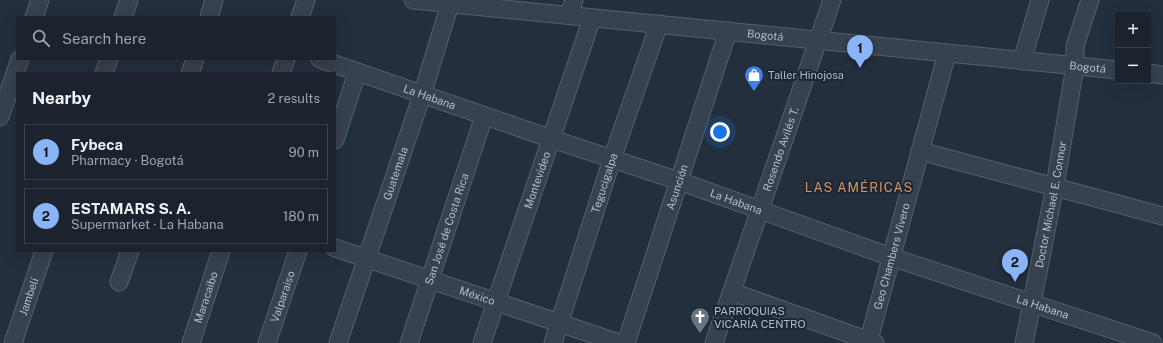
<!DOCTYPE html>
<meta charset="utf-8">
<style>
body{margin:0;font-family:"Public Sans",sans-serif;background:#282f3a;color:#f1f3f6}
.controls{position:absolute;right:12px;top:12px;display:grid;overflow:hidden;border-radius:0px;box-shadow:0 4px 16px #0002}
.controls button{width:36px;height:36px;display:grid;place-items:center;padding:0;border:0;border-bottom:1px solid #39404a;background:#1b232e;color:#f1f3f6;font:20px sans-serif}
.you{position:absolute;left:720px;top:132px;width:14px;height:14px;margin:-10px;border:3px solid #fff;border-radius:50%;background:#1a73e8;box-shadow:0 0 0 6px #1a73e833}
.badge{display:grid;place-items:center;width:26px;height:26px;border-radius:50%;background:#8ab4f8;color:#111;font-size:13px;font-weight:700}
.pin{position:absolute;translate:-50% -33px;filter:drop-shadow(0 1px 2px #0008)}
.pin::after{content:'';position:absolute;top:21px;width:14px;height:12px;background:inherit;clip-path:polygon(0 0,100% 0,50% 100%)}
.list{margin:0;padding:0;list-style:none}
h2{display:flex;justify-content:space-between;align-items:center;height:52px;margin:0;padding:0 16px;font-size:17px}
h2 small{font-size:13px;font-weight:400;color:#a0a4aa}
.list li{display:grid;grid-template-columns:26px 1fr auto;gap:12px;align-items:center;box-sizing:border-box;height:56px;margin:0 8px 8px;padding:0 8px;border:1px solid #39404a;border-radius:0px}
.list b{display:block;font-size:15px;white-space:nowrap}
.list p{margin:0;font-size:13px;white-space:nowrap;color:#a0a4aa}
.list em{font-size:13px;font-style:normal;color:#a0a4aa}
.icon{flex:none;width:22px;height:22px;fill:none;stroke:currentColor;stroke-width:2;stroke-linecap:round;stroke-linejoin:round}
.map{position:relative;flex:none;width:1163px;height:343px;overflow:hidden}
.search{position:absolute;background:#1b232e;box-shadow:0 4px 16px #0002;left:16px;top:16px;width:320px;height:44px;display:flex;align-items:center;gap:10px;box-sizing:border-box;padding:0 14px;border-radius:0px;color:#a0a4aa;font-size:15px}
.panel{position:absolute;background:#1b232e;box-shadow:0 4px 16px #0002;left:16px;top:72px;width:320px;height:180px;border-radius:0px}
.map>svg:first-child{display:block}
.lines{fill:none;stroke-linecap:round;stroke-linejoin:round}
.minor-casing{stroke:#565f6c;stroke-width:19}
.minor{stroke:#38414e;stroke-width:17}
.labels{text-anchor:middle;dominant-baseline:central;stroke-width:4;stroke-linejoin:round;paint-order:stroke}
.street-label{font-size:11px;fill:#b4bcc9;stroke:#1d2633}
.poi-label{font-size:11px;fill:#b4bcc9;stroke:#1d2633;text-anchor:start}
.quarter-label{font-size:13px;letter-spacing:1px;fill:#d59563;stroke:#1d2633}
</style>
<div class="map">
<svg width="1163" height="343" viewBox="0 0 1163 343">
<rect width="100%" height="100%" fill="#242f3e"/>
<g class="lines">
<!-- minor casing -->
<g class="minor-casing">
<g id="minor">
<path id="s1" d="M413,0l705,70"/>
<polyline points="569,15 574,0"/>
<polyline points="34,17 40,0"/>
<polyline points="123,17 129,0"/>
<polyline points="209,17 214,0"/>
<polyline points="300,17 306,0"/>
<path id="s2" d="M320,59l232,80 127,42 212,76 262,86"/>
<polyline points="1022,61 1040,0"/>
<polyline points="104,73 109,59"/>
<polyline points="190,73 195,59"/>
<polyline points="281,73 286,59"/>
<polyline points="1148,73 1163,75"/>
<polyline points="0,117 20,59"/>
<polyline points="335,140 357,73"/>
<polyline points="920,151 1163,216"/>
<path id="s3" d="M335,248l284,95"/>
<polyline points="119,282 130,251"/>
<polyline points="732,292 875,343"/>
<path id="s4" d="M13,343l31,-92"/>
<path id="s5" d="M191,343l30,-92"/>
<path id="s6" d="M267,343l31,-92"/>
<path id="s7" d="M338,343l84,-248 28,-91"/>
<path id="s8" d="M409,343l75,-227"/>
<path id="s9" d="M482,343l110,-325"/>
<path id="s10" d="M553,343l59,-184 47,-135"/>
<path id="s11" d="M626,343l102,-312"/>
<path id="s12" d="M714,343l118,-343"/>
<path id="s13" d="M868,343l79,-290"/>
<path id="s14" d="M1024,343l31,-157 20,-120v-20l15,-46"/>
</g>
</g>
<!-- minor -->
<use href="#minor" class="minor"/>
</g>
<!-- icons -->
<defs>
<g id="shop-pin" transform="scale(1)"><path d="M0 17L-7.5 6A9.5 9.5 0 1 1 7.5 6Z" fill="#3f7fe0" stroke="#1d2633"/><path d="M-5-2.5h2.3a2.7 3.5 0 0 1 5.4 0H5L5.5 6h-11ZM-1.5-2.5h3a1.5 2.3 0 0 0-3 0Z" fill="#fff"/></g>
<g id="church-pin" transform="scale(1)"><path d="M0 17L-7.5 6A9.5 9.5 0 1 1 7.5 6Z" fill="#6b7280" stroke="#1d2633"/><path d="M-1.2-6h2.4v3.5h3.3v2.4h-3.3V6h-2.4V-.1h-3.3v-2.4h3.3Z" fill="#fff"/></g>
</defs>
<g fill-rule="evenodd">
<use href="#shop-pin" x="754" y="75"/>
<use href="#church-pin" x="700" y="317"/>
</g>
<g class="labels">
<!-- street labels -->
<g class="street-label">
<text stroke="none"><textPath href="#s1" startOffset="354">Bogotá</textPath></text>
<text stroke="none"><textPath href="#s1" startOffset="678">Bogotá</textPath></text>
<text stroke="none"><textPath href="#s2" startOffset="116">La Habana</textPath></text>
<text stroke="none"><textPath href="#s12" startOffset="205">Rosendo Avilés T.</textPath></text>
<text stroke="none"><textPath href="#s7" startOffset="179">Guatemala</textPath></text>
<text stroke="none"><textPath href="#s9" startOffset="172">Montevideo</textPath></text>
<text stroke="none"><textPath href="#s10" startOffset="168">Tegucigalpa</textPath></text>
<text stroke="none"><textPath href="#s11" startOffset="164">Asunción</textPath></text>
<text stroke="none"><textPath href="#s2" startOffset="440">La Habana</textPath></text>
<text stroke="none"><textPath href="#s14" startOffset="141">Doctor Michael E. Connor</textPath></text>
<text stroke="none"><textPath href="#s8" startOffset="120">San José de Costa Rica</textPath></text>
<text stroke="none"><textPath href="#s13" startOffset="90">Geo Chambers Vivero</textPath></text>
<text stroke="none"><textPath href="#s3" startOffset="150">México</textPath></text>
<text stroke="none"><textPath href="#s4" startOffset="49">Jambelí</textPath></text>
<text stroke="none"><textPath href="#s5" startOffset="48">Maracaibo</textPath></text>
<text stroke="none"><textPath href="#s6" startOffset="49">Valparaiso</textPath></text>
<text stroke="none"><textPath href="#s2" startOffset="764">La Habana</textPath></text>
</g>
<!-- poi labels -->
<g class="poi-label">
<text x="768" y="75">Taller Hinojosa</text>
<text x="714" y="311">PARROQUIAS<tspan x="714" dy="13">VICARÍA CENTRO</tspan></text>
</g>
<!-- quarter labels -->
<g class="quarter-label">
<text x="859" y="187">LAS AMÉRICAS</text>
</g>
</g>
</svg>
<div class="controls">
<button>+</button>
<button>−</button>
</div>
<div class="you"></div>
<div class="pin badge" style="left:860px;top:68px">1</div>
<div class="pin badge" style="left:1015px;top:282px">2</div>
<div class="search"><svg class="icon" aria-label="search" viewBox="0 0 24 24"><circle cx="10" cy="10" r="6"/><path d="M15 15l6 6"/></svg>Search here</div>
<section class="panel">
<h2>Nearby<small>2 results</small></h2>
<ul class="list">
<li><span class="badge">1</span><div><b>Fybeca</b><p>Pharmacy · Bogotá</p></div><em>90 m</em></li>
<li><span class="badge">2</span><div><b>ESTAMARS S. A.</b><p>Supermarket · La Habana</p></div><em>180 m</em></li>
</ul>
</section>
</div>
